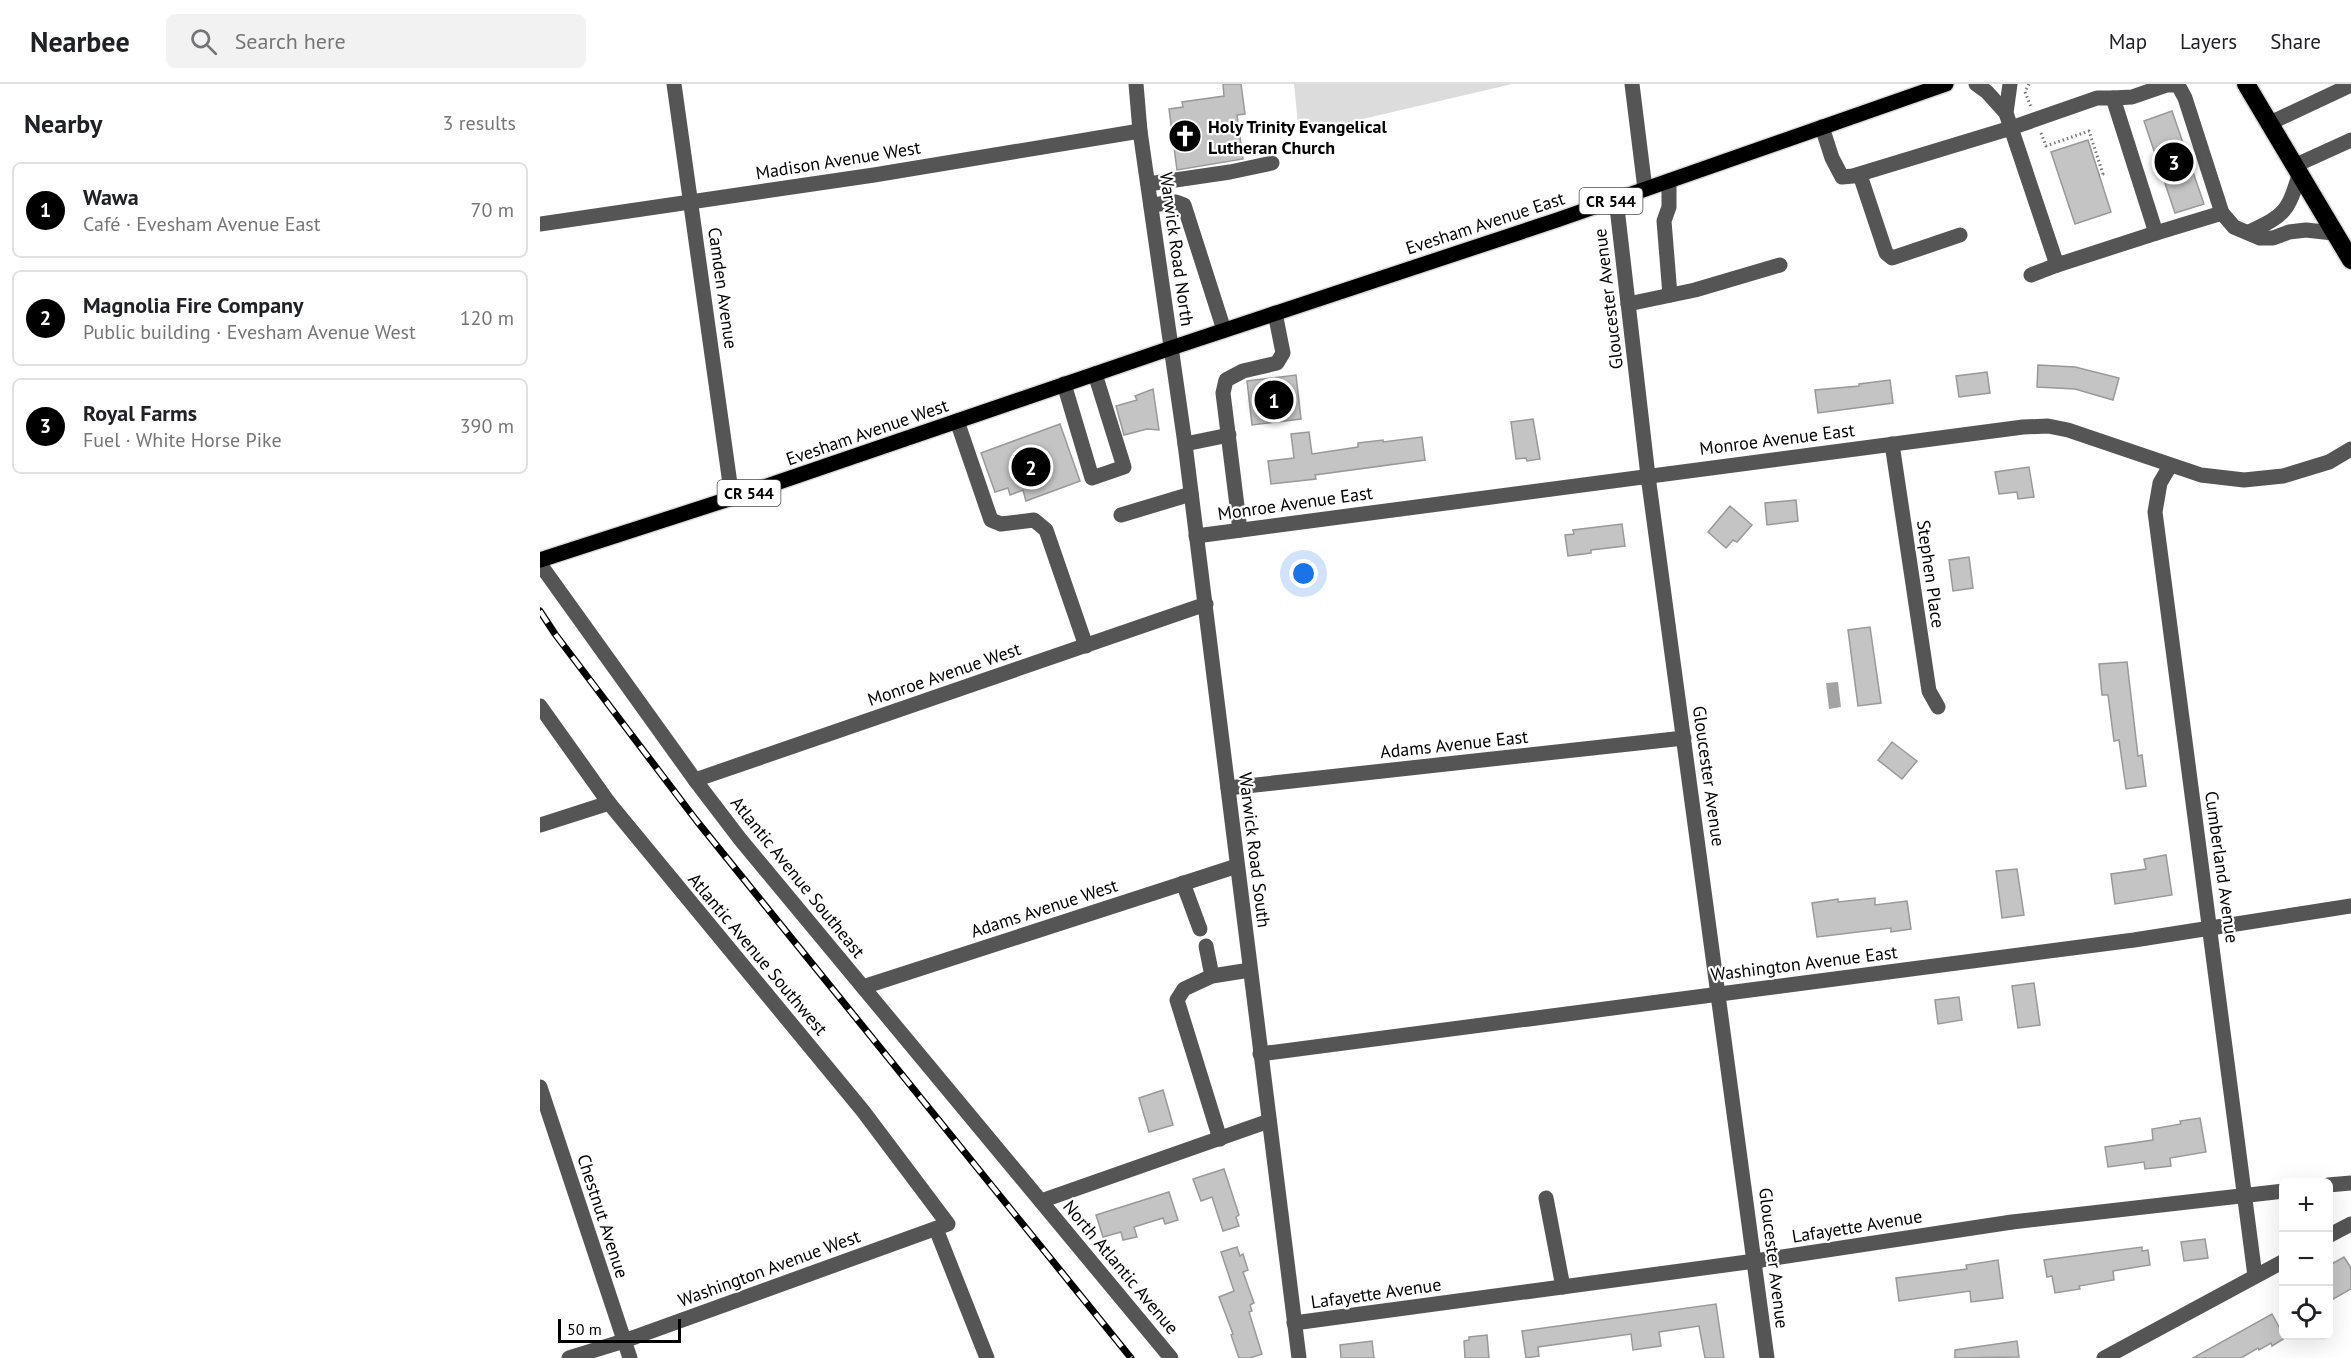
<!DOCTYPE html>
<meta charset="utf-8">
<style>
body{margin:0;font-family:"PT Sans",sans-serif;background:#f2f2f2;color:#202124}
.controls{position:absolute;right:18px;bottom:18px;display:grid;overflow:hidden;border-radius:9px;box-shadow:0 6px 24px #0002}
.controls button{width:54px;height:54px;display:grid;place-items:center;padding:0;border:0;border-bottom:2px solid #e0e0e0;background:#fff;color:#202124;font:30px sans-serif}
.scale{position:absolute;left:18px;bottom:15px;width:123px;box-sizing:border-box;padding-left:6px;border:3px solid #000;border-top:0;font-size:16px;line-height:21px;white-space:nowrap;color:#000;-webkit-text-stroke:4px #fff;paint-order:stroke}
.you{position:absolute;left:764px;top:490px;width:21px;height:21px;margin:-15px;border:4px solid #fff;border-radius:50%;background:#1a73e8;box-shadow:0 0 0 9px #1a73e833}
.badge{display:grid;place-items:center;width:39px;height:39px;border-radius:50%;background:#000;color:#fff;font-size:20px;font-weight:700}
.pin{position:absolute;translate:-50% -50%;border:3px solid #fff;box-shadow:0 2px 6px #0006}
.list{margin:0;padding:0;list-style:none}
h2{display:flex;justify-content:space-between;align-items:center;height:78px;margin:0;padding:0 24px;font-size:26px}
h2 small{font-size:20px;font-weight:400;color:#757577}
.list li{display:grid;grid-template-columns:39px 1fr auto;gap:18px;align-items:center;box-sizing:border-box;height:96px;margin:0 12px 12px;padding:0 12px;border:2px solid #e0e0e0;border-radius:9px}
.list b{display:block;font-size:22px;white-space:nowrap}
.list p{margin:0;font-size:20px;white-space:nowrap;color:#757577}
.list em{font-size:20px;font-style:normal;color:#757577}
.icon{flex:none;width:33px;height:33px;fill:none;stroke:currentColor;stroke-width:2;stroke-linecap:round;stroke-linejoin:round}
.map{position:relative;flex:none;width:1811px;height:1274px;overflow:hidden}
header{display:flex;align-items:center;gap:36px;box-sizing:border-box;height:84px;padding:0 30px;background:#fff;border-bottom:2px solid #e0e0e0}
header strong{font-size:28px}
nav{display:flex;gap:33px;margin-inline-start:auto;font-size:21px}
.search{width:420px;height:54px;background:#f2f2f2;display:flex;align-items:center;gap:15px;box-sizing:border-box;padding:0 21px;border-radius:9px;color:#757577;font-size:22px}
main{display:flex}
aside{flex:1;background:#fff}
.map>svg:first-child{display:block}
.green{fill:#dcdcdc}
.water{fill:#a3a3a3}
.building{fill:#c4c4c4;stroke:#999;stroke-width:1.5}
.lines{fill:none;stroke-linecap:round;stroke-linejoin:round}
.major-casing{stroke:#dbdbdb;stroke-width:18}
.highway-casing{stroke:#dbdbdb;stroke-width:21}
.path{stroke:#777;stroke-width:3;stroke-dasharray:1.5 3;stroke-linecap:butt}
.minor{stroke:#555;stroke-width:15}
.major{stroke:#000;stroke-width:15}
.highway{stroke:#000;stroke-width:18}
.rail-casing{stroke:#000;stroke-width:7}
.rail{stroke:#fff;stroke-width:4.5;stroke-dasharray:14;stroke-linecap:butt}
.labels{text-anchor:middle;dominant-baseline:central;stroke-width:4.5;stroke-linejoin:round;paint-order:stroke}
.shield{fill:#fff;stroke:#4c4c4c;stroke-width:1.5}
.shield-label{font-size:16px;font-weight:bold;fill:#000}
.poi-label{font-size:18px;font-weight:bold;fill:#000;stroke:#fff;text-anchor:start}
.street-label{font-size:18px;fill:#000;stroke:#fff}
</style>
<header>
<strong>Nearbee</strong>
<div class="search"><svg class="icon" aria-label="search" viewBox="0 0 24 24"><circle cx="10" cy="10" r="6"/><path d="M15 15l6 6"/></svg>Search here</div>
<nav><a>Map</a><a>Layers</a><a>Share</a></nav>
</header>
<main>
<aside>
<h2>Nearby<small>3 results</small></h2>
<ul class="list">
<li><span class="badge">1</span><div><b>Wawa</b><p>Café · Evesham Avenue East</p></div><em>70 m</em></li>
<li><span class="badge">2</span><div><b>Magnolia Fire Company</b><p>Public building · Evesham Avenue West</p></div><em>120 m</em></li>
<li><span class="badge">3</span><div><b>Royal Farms</b><p>Fuel · White Horse Pike</p></div><em>390 m</em></li>
</ul>
</aside>
<div class="map">
<svg width="1811" height="1274" viewBox="0 0 1811 1274">
<rect width="100%" height="100%" fill="#fff"/>
<!-- green -->
<polygon class="green" points="754,0 972,0 759,50"/>
<!-- water -->
<polygon class="water" points="1298,598 1301,623 1289,625 1286,599"/>
<!-- building -->
<g class="building">
<polygon points="683,0 701,0 705,30 697,31 703,75 637,86 629,25 643,23 642,18 684,12"/>
<polygon points="1632,27 1664,120 1635,129 1604,37"/>
<polygon points="1548,56 1571,128 1535,140 1511,68"/>
<polygon points="1498,281 1535,283 1579,294 1573,316 1535,305 1497,303"/>
<polygon points="1447,288 1450,309 1419,313 1416,292"/>
<polygon points="756,291 761,335 712,341 707,297"/>
<polygon points="1350,296 1353,319 1278,329 1275,306 1319,302 1319,300"/>
<polygon points="613,305 619,346 607,345 584,351 576,322 597,316 595,312"/>
<polygon points="993,335 1000,375 987,377 986,374 976,375 971,338"/>
<polygon points="520,340 540,397 486,417 483,406 470,411 468,404 455,408 441,369"/>
<polygon points="769,348 772,370 818,363 818,359 843,356 843,358 882,353 885,376 775,391 776,395 731,400 728,377 754,374 751,350"/>
<polygon points="1489,383 1494,413 1478,415 1477,408 1459,410 1455,388"/>
<polygon points="1256,416 1258,437 1227,441 1225,419"/>
<polygon points="1190,422 1212,441 1197,458 1193,456 1186,464 1168,448"/>
<polygon points="1082,440 1085,462 1051,466 1051,469 1028,472 1025,451 1034,450 1033,446"/>
<polygon points="1429,473 1433,504 1413,507 1409,476"/>
<polygon points="1330,543 1341,619 1318,622 1308,546"/>
<polygon points="1587,578 1598,672 1602,671 1606,702 1586,705 1579,656 1574,657 1568,611 1562,611 1559,580"/>
<polygon points="1352,658 1377,677 1362,695 1338,676"/>
<polygon points="1626,771 1632,811 1575,820 1571,790 1606,785 1604,775"/>
<polygon points="1477,785 1484,831 1462,834 1456,787"/>
<polygon points="1335,814 1335,821 1367,817 1371,845 1351,848 1351,844 1277,853 1272,819 1298,815 1298,818"/>
<polygon points="1494,899 1500,941 1478,944 1472,902"/>
<polygon points="1419,913 1422,936 1398,940 1395,916"/>
<polygon points="623,1006 633,1041 609,1048 599,1014"/>
<polygon points="1660,1034 1666,1068 1630,1074 1631,1082 1605,1085 1604,1078 1568,1083 1565,1063 1613,1056 1612,1045 1641,1040 1640,1037"/>
<polygon points="684,1085 699,1131 696,1133 699,1142 683,1147 672,1113 661,1117 653,1095"/>
<polygon points="629,1108 638,1136 625,1140 623,1134 594,1143 597,1153 583,1156 581,1148 563,1153 556,1131"/>
<polygon points="1665,1155 1668,1174 1644,1177 1641,1158"/>
<polygon points="697,1163 700,1172 703,1170 708,1186 703,1188 714,1219 710,1221 712,1227 709,1228 722,1270 710,1274 699,1274 691,1251 693,1250 679,1213 694,1207 681,1168"/>
<polygon points="1602,1163 1602,1167 1608,1166 1610,1181 1573,1187 1574,1196 1539,1202 1540,1205 1515,1209 1512,1192 1507,1193 1504,1176"/>
<polygon points="1804,1173 1811,1184 1811,1205 1788,1218 1788,1182"/>
<polygon points="1458,1176 1463,1214 1431,1218 1430,1207 1359,1217 1356,1194 1427,1185 1426,1181"/>
<polygon points="1176,1220 1184,1274 1165,1274 1159,1242 1119,1248 1121,1262 1093,1266 1091,1250 998,1263 999,1272 986,1274 982,1247"/>
<polygon points="1732,1230 1745,1254 1732,1262 1731,1259 1719,1266 1718,1264 1701,1274 1653,1274"/>
<polygon points="947,1251 949,1274 925,1274 924,1257 929,1256 929,1253"/>
<polygon points="832,1257 834,1274 801,1274 800,1261"/>
<polygon points="1477,1257 1479,1273 1415,1274 1415,1266"/>
</g>
<g class="lines">
<!-- major casing -->
<g class="major-casing">
<polyline id="major" points="0,476 192,414 631,264 1017,136 1406,0"/>
</g>
<!-- highway casing -->
<g class="highway-casing">
<polyline id="highway" points="1706,0 1811,176"/>
</g>
<!-- path -->
<g class="path">
<polyline points="1489,0 1485,8 1491,23"/>
<polyline points="1501,49 1506,62 1549,47 1563,90 1559,91"/>
</g>
<!-- minor -->
<g class="minor">
<polyline points="134,0 192,414"/>
<polyline points="596,0 600,47 645,360 759,1274"/>
<polyline points="1092,0 1105,105"/>
<polyline points="1436,0 1447,8 1466,29"/>
<polyline points="1470,0 1466,29 1517,181 1616,149"/>
<polyline points="1573,14 1592,13 1627,1 1638,1 1645,14 1682,129 1694,143 1720,154 1733,154 1749,148 1766,146 1793,149"/>
<polyline points="1730,39 1811,1"/>
<polyline points="1282,43 1292,74 1302,93 1313,92 1471,44 1557,14 1573,14 1616,149 1682,129"/>
<polyline points="1756,81 1811,56"/>
<polyline points="1320,91 1346,169 1352,174 1420,151"/>
<polyline points="1129,97 1129,123 1124,137 1130,211"/>
<polyline points="608,100 690,88 732,79"/>
<polyline points="1076,115 1108,392 1227,1274"/>
<polyline points="611,121 636,118 644,121 684,246"/>
<polyline points="0,140 334,91 600,47"/>
<path d="M1709,148c37,-17 39,-21 51,-60"/>
<polyline points="1491,191 1517,181"/>
<polyline points="1088,220 1155,206 1240,181"/>
<polyline points="524,300 552,394 584,383 555,290"/>
<polyline points="417,337 451,436 461,440 494,436 506,446 546,562"/>
<polyline points="645,360 689,351"/>
<polyline points="1352,360 1389,607 1398,623"/>
<polyline points="1630,382 1620,399 1615,428 1715,1192"/>
<polyline points="581,431 651,410"/>
<polyline points="700,446 683,309 686,296 703,287 737,279 743,269 735,229"/>
<polyline points="656,452 1483,343 1508,342 1528,346 1661,391 1704,396 1743,392 1789,378 1811,365"/>
<polyline points="0,480 155,696 200,755 631,1274"/>
<polyline points="0,622 69,719 323,1027 408,1140 84,1257 29,1274"/>
<polyline points="155,696 666,520"/>
<polyline points="688,704 1144,654"/>
<polyline points="0,741 69,719"/>
<polyline points="643,799 660,845"/>
<polyline points="666,862 672,892"/>
<polyline points="323,903 697,782"/>
<polyline points="720,970 1594,856 1811,822"/>
<polyline points="0,1003 90,1274"/>
<polyline points="680,1055 637,916 644,905 672,892 710,886"/>
<polyline points="1788,1101 1811,1099"/>
<polyline points="1006,1114 1023,1203"/>
<polyline points="501,1117 729,1037"/>
<polyline points="396,1145 447,1274"/>
<polyline points="1788,1152 1811,1140"/>
<polyline points="754,1239 1215,1177 1472,1138 1744,1107"/>
<polyline points="1564,1274 1744,1177"/>
</g>
<!-- major -->
<use href="#major" class="major"/>
<!-- highway -->
<use href="#highway" class="highway"/>
<!-- rail casing -->
<g class="rail-casing">
<polyline id="rail" points="0,527 15,550 156,736 591,1274"/>
</g>
<!-- rail -->
<use href="#rail" class="rail"/>
</g>
<!-- icons -->
<defs>
<g id="church-disc" transform="scale(1.725)"><circle r="9.5" fill="#000" stroke="#fff"/><path d="M-1.2-6h2.4v3.5h3.3v2.4h-3.3V6h-2.4V-.1h-3.3v-2.4h3.3Z" fill="#fff"/></g>
</defs>
<g fill-rule="evenodd">
<use href="#church-disc" x="645" y="52"/>
</g>
<g class="labels">
<!-- shield labels -->
<g class="shield">
<rect x="1039.5" y="104" width="63" height="26" rx="4.5"/>
<rect x="177.5" y="396" width="63" height="26" rx="4.5"/>
</g>
<g class="shield-label">
<text x="1071" y="117">CR 544</text>
<text x="209" y="409">CR 544</text>
</g>
<!-- poi labels -->
<g class="poi-label">
<text x="668" y="42">Holy Trinity Evangelical<tspan x="668" dy="21">Lutheran Church</tspan></text>
</g>
<!-- street labels -->
<g class="street-label">
<text transform="translate(298 76) rotate(-9)">Madison Avenue West</text>
<text transform="translate(945 139) rotate(-18)">Evesham Avenue East</text>
<text transform="translate(637 165) rotate(82)">Warwick Road North</text>
<text transform="translate(183 204) rotate(82)">Camden Avenue</text>
<text transform="translate(1068 215) rotate(-97)">Gloucester Avenue</text>
<text transform="translate(327 348) rotate(-19)">Evesham Avenue West</text>
<text transform="translate(1237 355) rotate(-7)">Monroe Avenue East</text>
<text transform="translate(755 419) rotate(-8)">Monroe Avenue East</text>
<text transform="translate(1391 490) rotate(82)">Stephen Place</text>
<text transform="translate(404 590) rotate(-19)">Monroe Avenue West</text>
<text transform="translate(914 660) rotate(-6)">Adams Avenue East</text>
<text transform="translate(1169 692) rotate(82)">Gloucester Avenue</text>
<text transform="translate(715 766) rotate(83)">Warwick Road South</text>
<text transform="translate(1682 783) rotate(82)">Cumberland Avenue</text>
<text transform="translate(258 793) rotate(51)">Atlantic Avenue Southeast</text>
<text transform="translate(504 824) rotate(-18)">Adams Avenue West</text>
<text transform="translate(218 870) rotate(50)">Atlantic Avenue Southwest</text>
<text transform="translate(1264 879) rotate(-7)">Washington Avenue East</text>
<text transform="translate(63 1132) rotate(72)">Chestnut Avenue</text>
<text transform="translate(1317 1142) rotate(-9)">Lafayette Avenue</text>
<text transform="translate(1234 1174) rotate(83)">Gloucester Avenue</text>
<text transform="translate(581 1183) rotate(50)">North Atlantic Avenue</text>
<text transform="translate(229 1184) rotate(-20)">Washington Avenue West</text>
<text transform="translate(836 1209) rotate(-8)">Lafayette Avenue</text>
</g>
</g>
</svg>
<div class="controls">
<button>+</button>
<button>−</button>
<button><svg class="icon" aria-label="locate" viewBox="0 0 24 24"><circle cx="12" cy="12" r="6"/><path d="M12 2v4M12 18v4M2 12h4M18 12h4"/></svg></button>
</div>
<div class="scale">50 m</div>
<div class="you"></div>
<div class="pin badge" style="left:734px;top:316px">1</div>
<div class="pin badge" style="left:491px;top:383px">2</div>
<div class="pin badge" style="left:1634px;top:78px">3</div>
</div>
</main>
